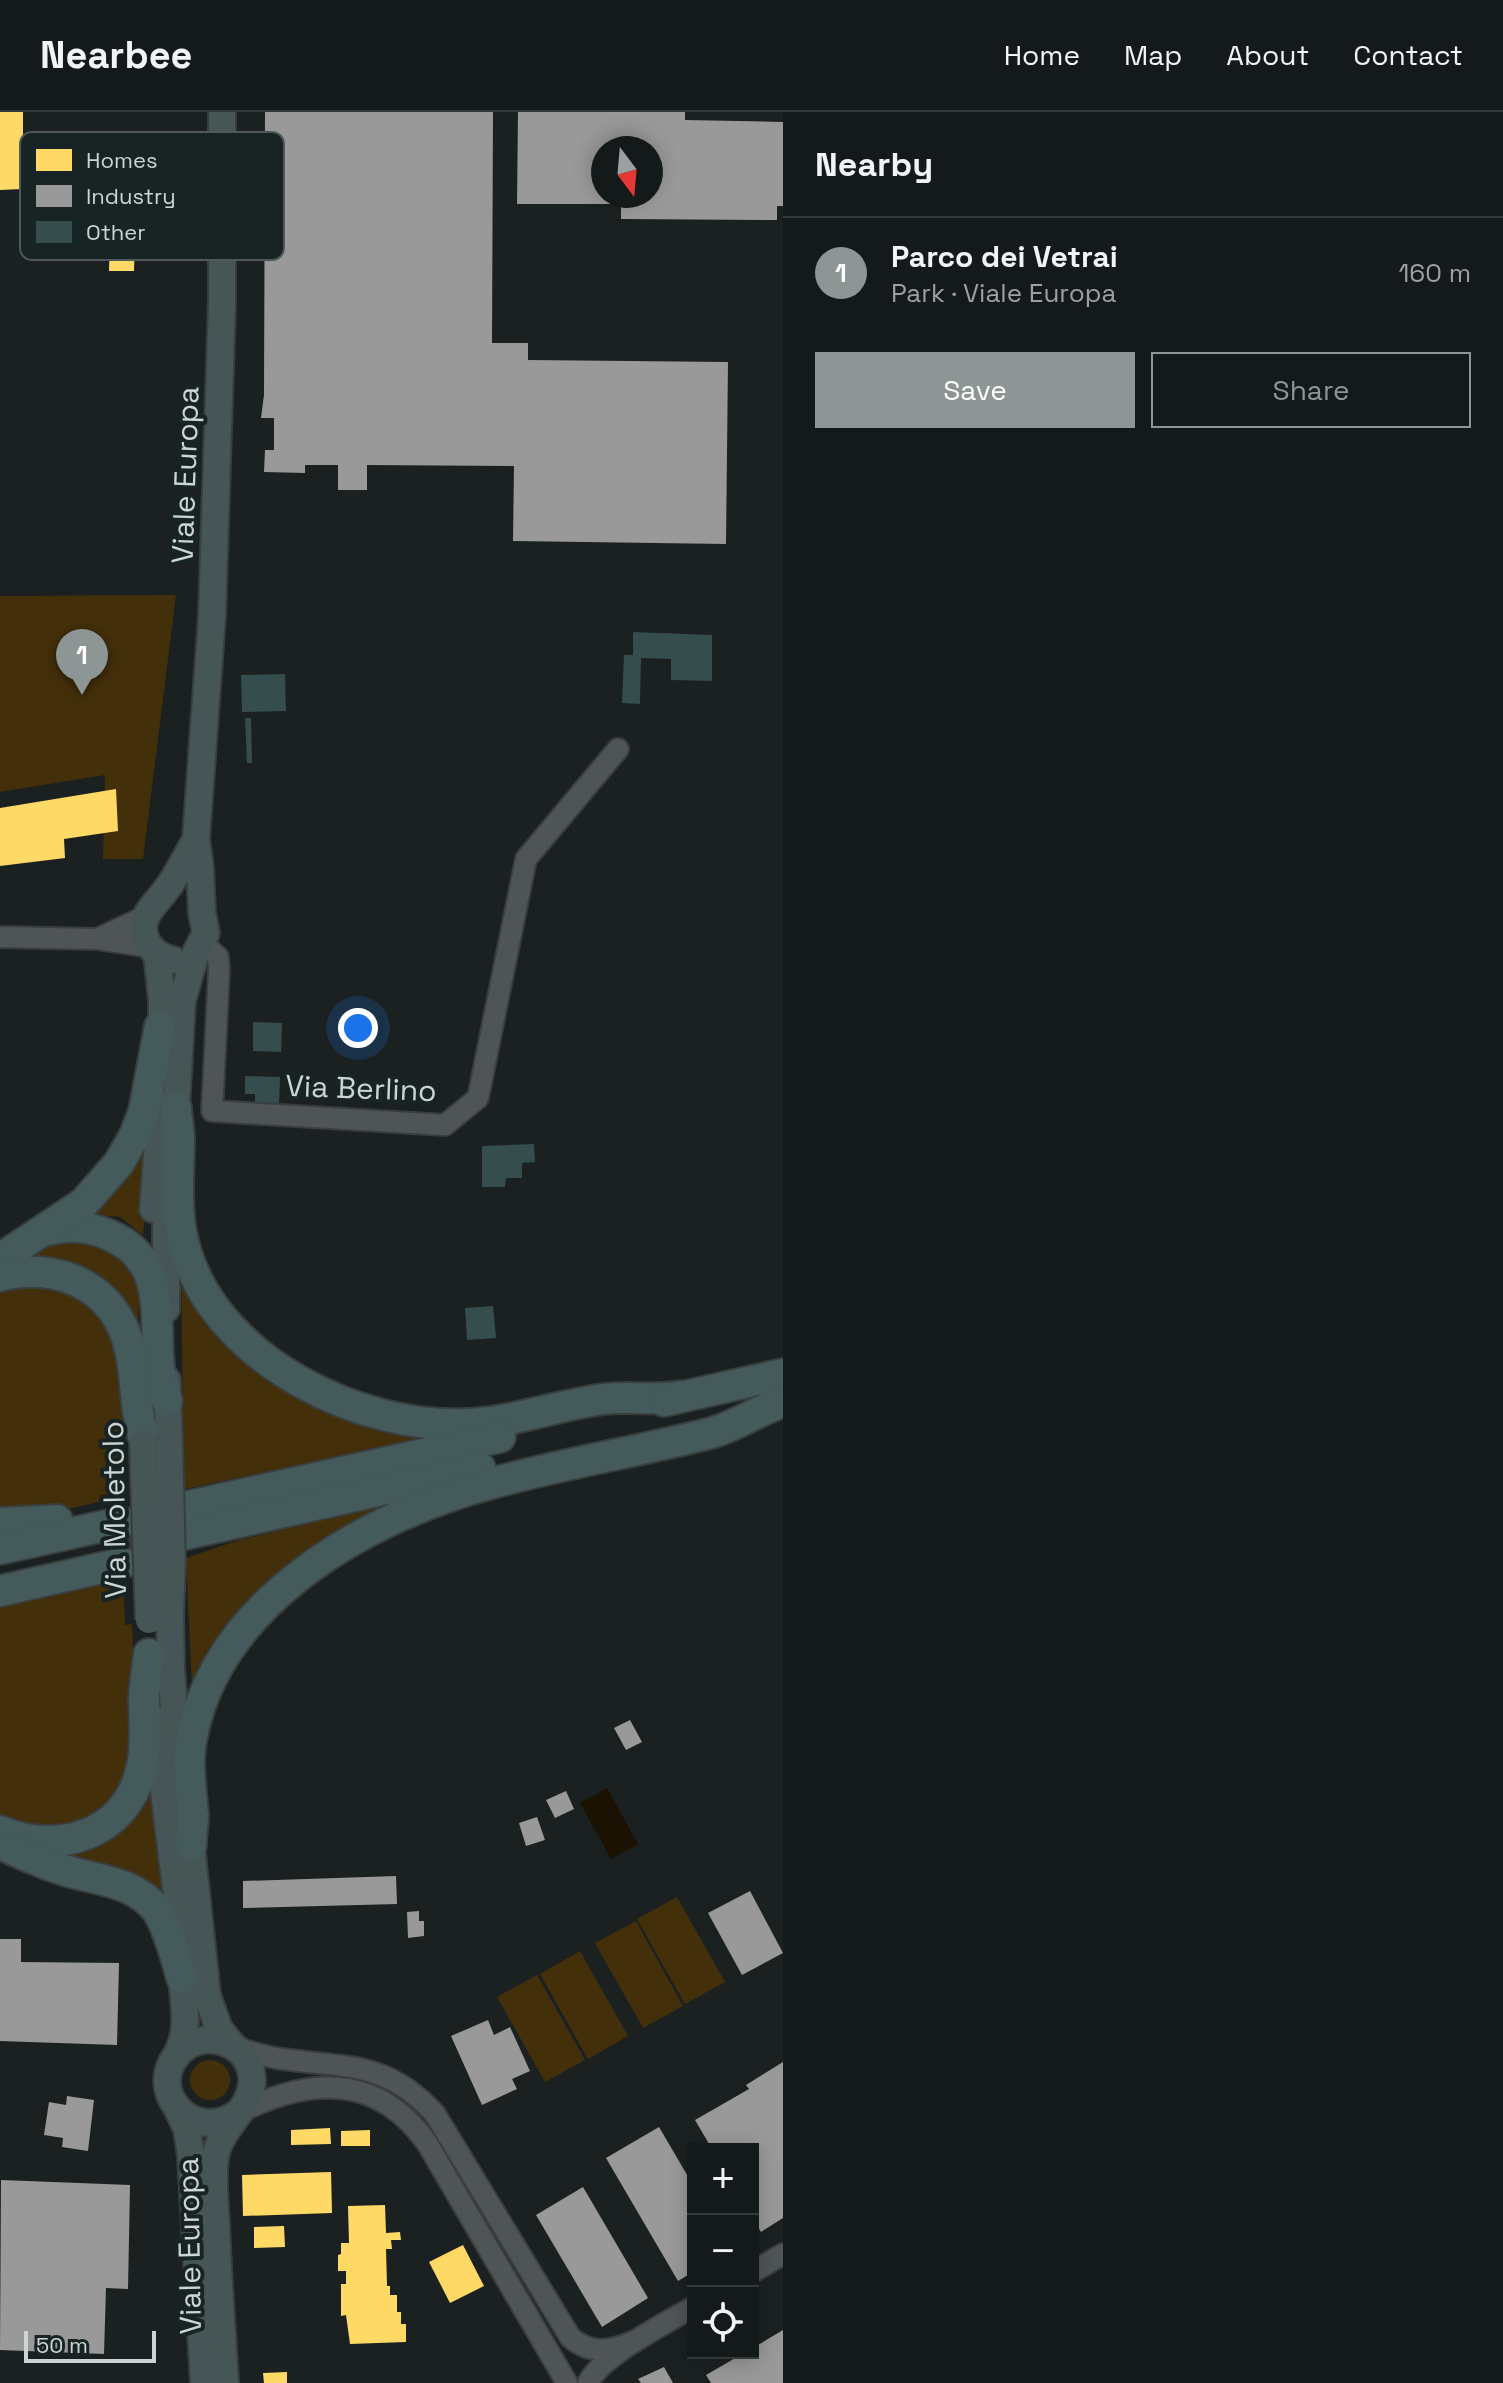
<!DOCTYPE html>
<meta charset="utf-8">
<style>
body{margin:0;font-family:"Space Grotesk",sans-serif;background:#212626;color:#f1f3f6}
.controls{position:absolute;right:24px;bottom:24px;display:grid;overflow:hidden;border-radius:0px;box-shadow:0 4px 20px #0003}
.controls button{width:72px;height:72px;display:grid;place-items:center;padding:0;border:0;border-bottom:2px solid #333838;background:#141919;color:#f1f3f6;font:40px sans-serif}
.compass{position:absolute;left:591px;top:24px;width:72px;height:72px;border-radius:50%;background:#141919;box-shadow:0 4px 20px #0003;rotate:164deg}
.scale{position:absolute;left:24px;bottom:20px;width:132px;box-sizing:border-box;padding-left:8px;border:4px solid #ccd4d4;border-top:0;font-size:22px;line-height:28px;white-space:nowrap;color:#ccd4d4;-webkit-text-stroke:6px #182424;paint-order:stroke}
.you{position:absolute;left:358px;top:916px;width:28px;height:28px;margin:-20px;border:6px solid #fff;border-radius:50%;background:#1a73e8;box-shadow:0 0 0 12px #1a73e833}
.badge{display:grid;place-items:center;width:52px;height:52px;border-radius:50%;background:#8e9595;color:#fff;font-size:26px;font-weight:700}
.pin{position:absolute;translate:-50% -66px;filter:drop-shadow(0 2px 4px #0008)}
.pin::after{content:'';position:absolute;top:42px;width:28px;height:24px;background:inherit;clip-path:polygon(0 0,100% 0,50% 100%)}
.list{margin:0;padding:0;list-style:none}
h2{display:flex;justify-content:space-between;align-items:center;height:104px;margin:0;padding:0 32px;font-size:34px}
h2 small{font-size:26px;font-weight:400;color:#9da0a2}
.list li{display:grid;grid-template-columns:52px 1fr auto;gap:24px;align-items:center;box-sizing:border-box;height:112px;padding:0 32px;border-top:2px solid #333838}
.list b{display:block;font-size:30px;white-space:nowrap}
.list p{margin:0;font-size:26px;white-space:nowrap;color:#9da0a2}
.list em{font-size:26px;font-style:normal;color:#9da0a2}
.actions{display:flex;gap:16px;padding:24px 32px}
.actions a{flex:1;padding:18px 0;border:2px solid #8e9595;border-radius:0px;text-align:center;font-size:28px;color:#8e9595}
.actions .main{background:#8e9595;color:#fff}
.icon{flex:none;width:44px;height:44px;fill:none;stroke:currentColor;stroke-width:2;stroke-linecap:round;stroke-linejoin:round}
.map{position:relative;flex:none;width:783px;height:2271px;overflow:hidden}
header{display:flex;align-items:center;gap:48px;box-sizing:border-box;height:112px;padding:0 40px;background:#141919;border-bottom:2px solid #333838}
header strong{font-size:38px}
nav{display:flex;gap:44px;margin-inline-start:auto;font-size:28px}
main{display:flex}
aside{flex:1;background:#141919}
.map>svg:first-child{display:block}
.green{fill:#442f0b}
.water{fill:#1c1204}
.homes{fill:#ffd966}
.industry{fill:#999;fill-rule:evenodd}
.building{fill:#364d4e}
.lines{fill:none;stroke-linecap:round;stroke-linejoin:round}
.highway-tunnel{stroke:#363c3c;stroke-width:30;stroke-dasharray:30 15;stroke-linecap:butt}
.minor-casing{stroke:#393e3e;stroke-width:24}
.major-casing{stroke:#393e3e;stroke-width:30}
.highway-casing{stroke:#393e3e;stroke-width:34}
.minor{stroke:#4f5454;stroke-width:20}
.major{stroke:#465555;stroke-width:26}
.highway{stroke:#445a5b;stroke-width:30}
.major-bridge-casing{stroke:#393e3e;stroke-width:30;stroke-linecap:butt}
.major-bridge{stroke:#465555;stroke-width:26}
.labels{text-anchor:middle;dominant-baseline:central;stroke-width:8;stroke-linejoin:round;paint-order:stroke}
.street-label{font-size:30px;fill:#ccd4d4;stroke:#182424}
.key{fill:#182424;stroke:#4e5959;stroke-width:2}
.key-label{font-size:22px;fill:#ccd4d4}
</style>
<header>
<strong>Nearbee</strong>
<nav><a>Home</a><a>Map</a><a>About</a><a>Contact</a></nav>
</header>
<main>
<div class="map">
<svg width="783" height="2271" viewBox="0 0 783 2271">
<rect width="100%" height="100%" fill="#1b2121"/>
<!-- green -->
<g class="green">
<polygon points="176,483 143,747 103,747 105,663 0,680 0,484"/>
<path d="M152,1019l-9,104 -23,-18 -35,-3c40,-22 47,-44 67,-83z"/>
<polygon points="62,1124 104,1130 140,1167 138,1216 20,1145"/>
<polygon points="181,1152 218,1213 433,1325 184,1377"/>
<polygon points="39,1167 99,1194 125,1254 127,1335 120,1337 121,1385 41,1403 0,1404 0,1173"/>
<polygon points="399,1390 192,1577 186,1446 236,1429"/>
<polygon points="123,1461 125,1513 132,1512 137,1631 128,1672 77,1718 0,1711 0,1489"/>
<polygon points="151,1672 169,1796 52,1741"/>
<polygon points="677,1785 725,1870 685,1892 637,1807"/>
<polygon points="636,1809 683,1894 643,1916 595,1831"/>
<polygon points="580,1839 628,1924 588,1947 540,1862"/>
<polygon points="537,1863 585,1948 545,1970 497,1885"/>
<circle cx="210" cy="1968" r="20"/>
</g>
<!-- water -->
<polygon class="water" points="607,1676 638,1732 611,1747 580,1691"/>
<!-- homes -->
<g class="homes">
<polygon points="0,0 23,0 23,77 0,78"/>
<polygon points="111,89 136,89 134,159 109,159"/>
<polygon points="116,677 118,719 64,727 65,746 0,754 0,696"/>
<polygon points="330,2016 331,2032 291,2033 291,2018"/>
<polygon points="370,2018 370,2034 341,2034 341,2019"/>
<polygon points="331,2060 332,2101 243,2104 242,2063"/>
<polygon points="385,2093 386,2121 400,2120 401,2128 391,2128 392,2137 386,2137 387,2174 390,2174 390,2183 397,2183 397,2200 401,2200 401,2212 406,2212 406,2230 350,2232 346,2203 341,2204 341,2172 346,2172 346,2159 338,2159 338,2143 341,2142 341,2131 349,2131 348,2094"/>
<polygon points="284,2114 285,2135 254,2136 254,2115"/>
<polygon points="463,2133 484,2174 450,2191 429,2150"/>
<polygon points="287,2260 287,2271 264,2271 263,2261"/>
</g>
<!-- industry -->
<g class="industry">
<polygon points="265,0 493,0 492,231 528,231 528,248 728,250 726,432 513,429 514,354 367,353 367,378 338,378 338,353 305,353 305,361 264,360 265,338 274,338 274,306 261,306 264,283"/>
<path d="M518,0h167v8l98,2v84h-6v14l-156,-1v-15h-104zM603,36h48v48h-48z"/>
<polygon points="630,1608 642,1630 626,1638 614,1616"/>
<polygon points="566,1679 574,1697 555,1706 546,1688"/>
<polygon points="537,1705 545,1728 526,1734 519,1711"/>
<polygon points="396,1764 397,1792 243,1796 243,1769"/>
<polygon points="750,1779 783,1841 742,1863 708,1801"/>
<polygon points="419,1799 419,1809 424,1809 424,1824 408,1826 407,1800"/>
<polygon points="0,1827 21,1827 21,1850 119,1851 117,1933 0,1929"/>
<polygon points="488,1908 494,1923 510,1915 530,1959 512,1967 517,1977 482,1993 451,1924"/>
<polygon points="783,1950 783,2106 761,2120 753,2107 753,2037 712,2037 695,2008 749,1977 746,1973"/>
<polygon points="67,1984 94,1988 88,2039 62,2035 63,2026 44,2023 49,1990 66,1993"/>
<polygon points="659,2015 693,2073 693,2160 678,2169 606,2046"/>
<polygon points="1,2068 130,2073 128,2177 106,2176 104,2242 0,2238"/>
<polygon points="583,2075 648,2186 602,2215 536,2103"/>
<polygon points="783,2218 783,2271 711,2271 706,2263 744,2241 753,2241 753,2236"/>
<polygon points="664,2255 673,2271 641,2271 638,2267"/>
</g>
<!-- building -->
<g class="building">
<polygon points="633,520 712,523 712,569 671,568 671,547 641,546 640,592 622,591 624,543 633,543"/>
<polygon points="285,562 286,599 242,600 241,563"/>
<polygon points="245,606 251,606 252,651 247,651"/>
<polygon points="253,910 282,911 281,940 253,939"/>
<polygon points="245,964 280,965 279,994 255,993 255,982 245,982"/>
<polygon points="534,1032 535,1050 522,1051 522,1066 506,1066 505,1075 482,1075 482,1034"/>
<polygon points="493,1194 496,1226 467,1228 465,1196"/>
</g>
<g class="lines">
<!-- highway-tunnel -->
<polyline class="highway-tunnel" points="123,1435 172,1425"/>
<!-- minor casing -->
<g class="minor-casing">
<g id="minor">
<polyline points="0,825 97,827 150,835"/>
<polyline points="97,827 146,804"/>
<polyline points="203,831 218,845 219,858 212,999 445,1013 478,986 526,747 618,637"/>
<path d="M234,1935c16,5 32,10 48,12 65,9 105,2 153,55l135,223c19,17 40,15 62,5"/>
<path d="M238,2001c71,-36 139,-40 189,30l140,240"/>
<polyline points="753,2160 783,2142"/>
<path d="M588,2271c13,-27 78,-60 105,-76"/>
</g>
</g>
<!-- major casing -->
<g class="major-casing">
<g id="major">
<polyline points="157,842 162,887 162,933"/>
<path d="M173,848c-21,-4 -38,-25 -25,-47 6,-10 16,-19 23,-30 9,-14 17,-29 25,-44"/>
<polyline points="172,1013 176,996 182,889 196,840 206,821 202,801 200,756 196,727 212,504 222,191 222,0"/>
<polyline points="153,1097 161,992"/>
<polyline points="166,1197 166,1076"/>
<polyline points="167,1268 169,1327"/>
<polyline points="170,1503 171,1557 179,1661"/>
<path d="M155,1607l29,233c0,8 -3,17 -2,26 2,30 9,54 -8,81"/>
<polyline points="186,1716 191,1733 207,1883 219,1917 234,1935"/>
<polyline points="176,1994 187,2017 191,2044 204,2271"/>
<path d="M225,2271c-3,-53 -7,-105 -9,-158 -1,-22 -4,-45 -1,-67 4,-33 44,-52 36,-87 -7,-29 -44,-41 -68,-22 -42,36 8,98 55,64"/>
</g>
</g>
<!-- highway casing -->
<g class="highway-casing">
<g id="highway">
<path d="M176,996c0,10 3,20 3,30 0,38 -5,77 7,114 33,109 174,178 282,172 46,-2 90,-19 136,-25 27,-3 52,2 79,-3"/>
<path d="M48,1118c22,-6 41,-4 61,5 73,31 34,108 58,166"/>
<polyline points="0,1147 84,1091 119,1051 135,1023 144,999 160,914"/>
<path d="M0,1164c58,-15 117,11 130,74 7,29 4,55 13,86"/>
<polyline points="664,1289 783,1262"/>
<polyline points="185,1395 500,1325"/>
<polyline points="0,1411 57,1408"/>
<polyline points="186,1422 480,1356"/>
<polyline points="0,1437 122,1410"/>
<polyline points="0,1479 123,1451"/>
<path d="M0,1719c60,25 128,3 142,-65 5,-22 2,-46 2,-69 1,-14 3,-28 5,-43"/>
<path d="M191,1733c0,-11 2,-20 2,-30 -2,-27 -7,-53 -1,-79 26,-132 164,-212 283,-248 77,-23 158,-35 236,-55 26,-7 47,-23 72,-31"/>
<path d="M9,1736c17,8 34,15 52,21 32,11 72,11 95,40 11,15 21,51 26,69"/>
</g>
</g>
<!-- minor -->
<use href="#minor" class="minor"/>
<!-- major -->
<use href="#major" class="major"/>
<!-- highway -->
<use href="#highway" class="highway"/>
<!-- major-bridge casing -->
<g class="major-bridge-casing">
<g id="major-bridge">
<polyline points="169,1327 172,1451 170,1503"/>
<polyline points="143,1332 149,1508"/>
</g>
</g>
<!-- major-bridge -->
<use href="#major-bridge" class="major-bridge"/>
</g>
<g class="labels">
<!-- street labels -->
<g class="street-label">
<text transform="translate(185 363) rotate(-88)">Viale Europa</text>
<text transform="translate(361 976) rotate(2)">Via Berlino</text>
<text transform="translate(114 1398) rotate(-91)">Via Moletolo</text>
<text transform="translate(189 2134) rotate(-91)">Viale Europa</text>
</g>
</g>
<!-- legend -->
<rect x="20" y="20" width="264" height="128" rx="12" class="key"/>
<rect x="36" y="37" width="36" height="22" fill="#ffd966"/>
<rect x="36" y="73" width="36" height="22" fill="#999"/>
<rect x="36" y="109" width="36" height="22" fill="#364d4e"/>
<g class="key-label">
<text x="86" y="56">Homes</text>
<text x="86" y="92">Industry</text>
<text x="86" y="128">Other</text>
</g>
</svg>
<div class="controls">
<button>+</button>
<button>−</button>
<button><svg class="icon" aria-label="locate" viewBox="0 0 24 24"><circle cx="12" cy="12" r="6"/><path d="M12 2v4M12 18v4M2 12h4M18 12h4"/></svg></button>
</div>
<svg class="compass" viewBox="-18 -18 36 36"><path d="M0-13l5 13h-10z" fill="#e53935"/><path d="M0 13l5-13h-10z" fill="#9da0a2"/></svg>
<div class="scale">50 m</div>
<div class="you"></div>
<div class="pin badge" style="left:82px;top:583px">1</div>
</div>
<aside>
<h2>Nearby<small></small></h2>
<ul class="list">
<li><span class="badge">1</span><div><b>Parco dei Vetrai</b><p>Park · Viale Europa</p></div><em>160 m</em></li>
</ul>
<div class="actions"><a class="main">Save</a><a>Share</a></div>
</aside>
</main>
